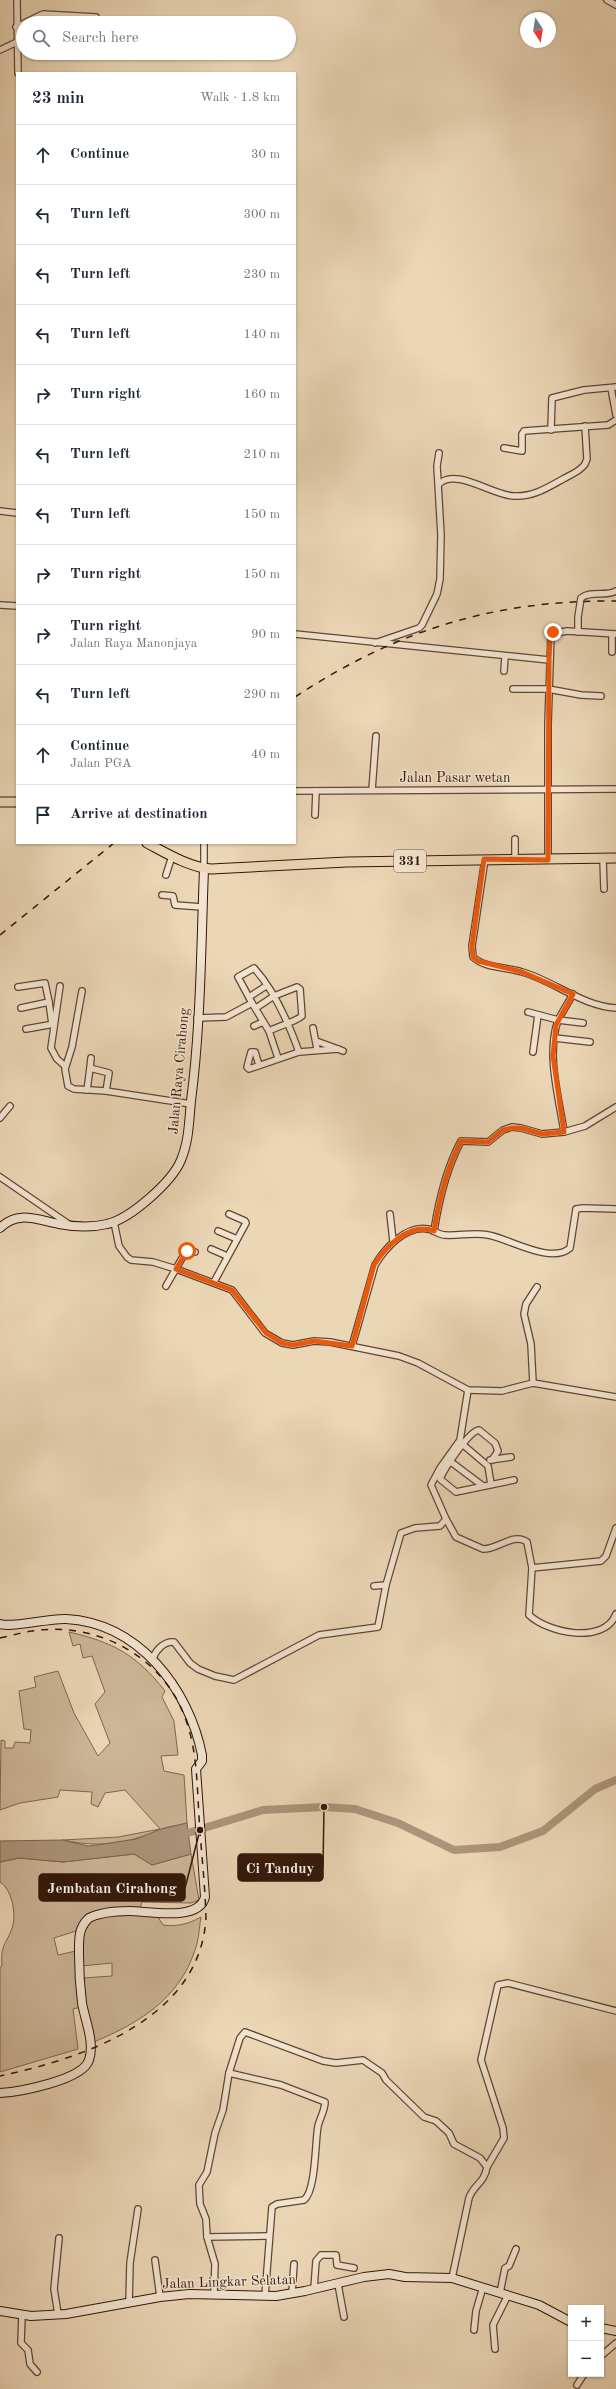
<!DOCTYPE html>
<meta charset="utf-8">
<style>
body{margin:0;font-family:"Old Standard TT",serif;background:#f2f2f3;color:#1f2937}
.controls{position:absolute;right:12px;bottom:12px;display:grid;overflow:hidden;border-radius:0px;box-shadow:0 1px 3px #0004}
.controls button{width:36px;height:36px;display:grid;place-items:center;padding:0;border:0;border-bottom:1px solid #e0e1e3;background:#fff;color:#1f2937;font:20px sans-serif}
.compass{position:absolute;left:520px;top:12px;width:36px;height:36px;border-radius:50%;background:#fff;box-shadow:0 1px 3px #0004;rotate:168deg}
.stop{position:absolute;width:12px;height:12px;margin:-9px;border:3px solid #ea580c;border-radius:50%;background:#fff}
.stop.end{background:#ea580c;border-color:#fff;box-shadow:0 1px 4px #0008}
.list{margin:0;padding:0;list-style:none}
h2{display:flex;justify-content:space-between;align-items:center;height:52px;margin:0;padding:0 16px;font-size:17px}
h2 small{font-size:13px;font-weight:400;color:#747a83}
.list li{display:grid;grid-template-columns:26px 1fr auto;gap:12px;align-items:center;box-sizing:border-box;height:60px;padding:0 16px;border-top:1px solid #e0e1e3}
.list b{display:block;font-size:15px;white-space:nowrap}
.list p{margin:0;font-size:13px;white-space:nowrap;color:#747a83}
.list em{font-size:13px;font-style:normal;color:#747a83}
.icon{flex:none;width:22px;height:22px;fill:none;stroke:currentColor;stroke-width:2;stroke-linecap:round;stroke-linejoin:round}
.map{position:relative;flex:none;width:616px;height:2389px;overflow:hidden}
.search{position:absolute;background:#fff;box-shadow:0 1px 3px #0004;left:16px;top:16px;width:280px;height:44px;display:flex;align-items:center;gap:10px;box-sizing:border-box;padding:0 14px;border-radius:22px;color:#747a83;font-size:15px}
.panel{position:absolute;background:#fff;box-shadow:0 1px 3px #0004;left:16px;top:72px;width:280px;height:772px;border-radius:0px}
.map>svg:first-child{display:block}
.green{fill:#ccb598;stroke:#7f6550}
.water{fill:#ac947b;stroke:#7b614d}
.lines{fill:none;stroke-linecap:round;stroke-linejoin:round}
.river{stroke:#ac947b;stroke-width:8}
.street-casing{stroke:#604534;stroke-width:8}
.secondary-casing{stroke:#321508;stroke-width:10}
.primary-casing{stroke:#321508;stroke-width:11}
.street{stroke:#f2e4d0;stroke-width:5.5}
.secondary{stroke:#f2e4d0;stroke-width:8}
.primary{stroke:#ebd6b6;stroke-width:9}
.rail{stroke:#321508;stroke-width:1.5;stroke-dasharray:7 7;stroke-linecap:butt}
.route{stroke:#ea580c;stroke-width:5}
.labels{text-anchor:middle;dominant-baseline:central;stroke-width:3;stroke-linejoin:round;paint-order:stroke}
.shield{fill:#f2e4d0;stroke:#6c5344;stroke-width:1}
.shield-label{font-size:13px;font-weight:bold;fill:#321508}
.street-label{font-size:14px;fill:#321508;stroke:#f2e4d0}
.leader{fill:none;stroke:#321508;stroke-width:1.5}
.callout-dot{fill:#321508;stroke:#f2e4d0;stroke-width:1.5}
.callout{fill:#321508;stroke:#321508;stroke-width:1.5}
.callout-label{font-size:15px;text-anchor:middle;font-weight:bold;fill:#fff}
</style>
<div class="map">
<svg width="616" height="2389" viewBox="0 0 616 2389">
<rect width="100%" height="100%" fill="#ebd6b6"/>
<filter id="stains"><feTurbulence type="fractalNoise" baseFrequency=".005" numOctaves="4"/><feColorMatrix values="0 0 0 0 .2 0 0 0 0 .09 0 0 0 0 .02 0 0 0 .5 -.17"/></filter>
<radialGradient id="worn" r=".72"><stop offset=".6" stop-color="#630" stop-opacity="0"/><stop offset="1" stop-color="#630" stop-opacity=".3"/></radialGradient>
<!-- green -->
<g class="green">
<path d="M69,1632c44,10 68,23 96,59l-3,6 12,24 4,34 -17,1 3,15 20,4 3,48c-9,3 -19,3 -27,7 -35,14 -60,18 -97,10l55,-3 42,-8 -35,-39 -20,3 -7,14 -7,-3 1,-12 -32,-2 -2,7 -38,6 -20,7 1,-70 4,1v7h8l2,-6 15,1 1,-13 -7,-1 -5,-38 17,-4 -2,-10 24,-6 16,42 24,43 12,-13 -15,-39 10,-12 -13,-36 -9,2 -3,-14 -7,2z"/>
<path d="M134,1854l18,11 39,-11 8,46 -8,3 -49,-1 -3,9 -57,10 -6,10 -22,7 4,17 18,-4 5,56 -8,2 5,40 -78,23v-104l2,-3c-2,-22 6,-22 11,-40 3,-12 -1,-36 -13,-43v-20l19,-4 44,4z"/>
<path d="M156,1914l7,11c13,2 26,-1 38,-8 -2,11 -2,23 -6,33 -16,50 -59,75 -104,93l-8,-65 29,-2v-13l-31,3c0,-10 -2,-35 5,-43 10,-12 54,-9 70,-9z"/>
</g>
<!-- water -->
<polygon class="water" points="187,1823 191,1854 152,1865 134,1854 63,1862 19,1858 0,1862 0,1841 63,1840 88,1846 104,1844 136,1839 161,1829"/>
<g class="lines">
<!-- river -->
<polyline class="river" points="178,1836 263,1810 324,1807 355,1809 398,1823 454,1850 500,1847 543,1831 595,1789 616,1780"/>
<!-- street casing -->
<g class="street-casing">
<g id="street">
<polyline points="17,0 18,73"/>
<polyline points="607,0 616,5"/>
<polyline points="16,27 43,14 96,17"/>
<polyline points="0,50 19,41"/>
<polyline points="611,388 616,415"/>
<polyline points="551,430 552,398 584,390 616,387"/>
<polyline points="504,448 522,451 522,434 524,431 608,425 616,420"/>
<path d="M439,484c16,-17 55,12 75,12 19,1 33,-8 49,-17 7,-4 18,-8 22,-15l2,-5 -2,-33"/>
<polyline points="0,511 17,513"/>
<polyline points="0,605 17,606"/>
<path d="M578,632v-15l3,-19c10,-8 25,-1 35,-7"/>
<polyline points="295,634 549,660"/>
<polyline points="612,634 612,652"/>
<polyline points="375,643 419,628 422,625 437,594 440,579 441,535 437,466 439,453"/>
<polyline points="504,671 505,656"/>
<polyline points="513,689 548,689 581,695 601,696"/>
<polyline points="372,790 376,736"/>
<polyline points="295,791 616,789"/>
<polyline points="315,815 316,791"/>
<path d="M485,859l-13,87 1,11c11,11 34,10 49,15 32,9 60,34 94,36"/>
<polyline points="603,859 604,889"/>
<polyline points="515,860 515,839"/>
<polyline points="548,860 548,724 551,634 567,631 616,634"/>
<polyline points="204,869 204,843"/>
<polyline points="166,875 172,856"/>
<polyline points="162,895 173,896 175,905 202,907"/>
<polyline points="60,986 51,1048 57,1059 65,1066"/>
<polyline points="18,987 45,983 49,1002"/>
<polyline points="82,991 72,1047 65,1069 68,1086 74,1089 106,1091 191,1104"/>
<polyline points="249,997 266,986"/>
<path d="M252,1003l-14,-26 16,-9c21,23 35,56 45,84"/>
<polyline points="21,1008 49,1002 52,1024"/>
<path d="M256,1008l18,-12 23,-9 3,2 2,27c-7,6 -23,10 -33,15"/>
<polyline points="528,1012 558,1020 573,994"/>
<polyline points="197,1018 226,1017 252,1003 269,1031 278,1058"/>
<polyline points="254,1026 263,1022"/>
<polyline points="313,1028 317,1049"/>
<polyline points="26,1029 54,1024"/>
<polyline points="555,1038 590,1042"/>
<polyline points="316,1041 338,1049"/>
<polyline points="533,1052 538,1015"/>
<polyline points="91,1058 90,1068 109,1073 106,1091"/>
<polyline points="259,1065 255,1052 251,1052 247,1067 249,1069 299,1052 338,1049 343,1051"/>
<polyline points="87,1090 90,1068"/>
<polyline points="0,1118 10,1106"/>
<path d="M564,1132c-5,-35 -18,-77 -6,-112l25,3"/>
<polyline points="0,1177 70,1225"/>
<polyline points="390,1214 393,1241"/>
<polyline points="114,1222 119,1246 127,1257 131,1260 153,1262 176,1269 232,1290 265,1333 282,1343 293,1345 314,1341 330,1342 399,1356 418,1363 468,1390 502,1391 533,1383 616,1397"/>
<polyline points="218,1231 237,1239"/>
<path d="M434,1231c5,-32 12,-62 27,-90l27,1 15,-12 9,-3 9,1 21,6 22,-2 21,-6 31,-19"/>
<polyline points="211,1249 227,1256"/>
<polyline points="214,1282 246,1223 245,1221 229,1214"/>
<polyline points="166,1286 185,1253 189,1250 195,1252"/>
<path d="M352,1346l23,-81c10,-17 31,-40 53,-36 6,1 11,6 17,6 14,1 29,-3 43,0 20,3 63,30 82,13l6,-39 7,-1 33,1"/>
<polyline points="533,1383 531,1344 524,1314 526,1304 537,1287"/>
<polyline points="461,1443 488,1466 491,1484"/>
<polyline points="490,1460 511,1457 503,1458"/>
<path d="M492,1460l6,-9 -3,-8 -16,-13c-10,1 -35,39 -39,49l16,13 58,-12"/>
<polyline points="451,1462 483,1486"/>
<path d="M446,1519l10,18 27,12c14,1 31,-17 44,-7l5,26 -3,47c19,18 75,30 87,-1"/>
<polyline points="532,1568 601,1561 606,1556 616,1528"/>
<polyline points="374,1586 386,1585"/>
<path d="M153,1658c3,-8 11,-17 21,-16l16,21 8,6 17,7 19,4 85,-45 59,-8 8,-42 15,-52 14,-5 25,-2 6,-7 -15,-34 9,-17 20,-28 8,-50"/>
<path d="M229,2073l52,12 44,17c0,8 -5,16 -7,24 -3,16 -2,65 -14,74l-27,4 -5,3 -7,89"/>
<polyline points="487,2167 504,2138 503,2128 481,2060 498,1985 508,1983 616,2011"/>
<polyline points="207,2237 268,2236"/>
<polyline points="155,2260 160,2297"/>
<polyline points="338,2284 344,2317"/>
<polyline points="314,2289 316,2261 321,2255 336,2255 337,2265 354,2268"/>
<polyline points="292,2293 294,2264"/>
<polyline points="500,2293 505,2268 509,2266 516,2249"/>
<path d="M214,2294l1,-30 -8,-27 -1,-18 -6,-15 -1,-19 8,-13 8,-39 8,-23 6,-37 11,-35 5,-6 78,29 13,2 27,-3 19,13 4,7 38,37 12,4 13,12 5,11 26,14 7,9c-3,17 -13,17 -18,31l-17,80"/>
<polyline points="129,2303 130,2263 138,2209"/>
<polyline points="58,2314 54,2289 59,2238"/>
<polyline points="22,2315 21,2343 28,2350 30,2364 37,2372"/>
<polyline points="474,2330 476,2311 483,2287"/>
<polyline points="495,2349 493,2325 508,2295"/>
<polyline points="601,2356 616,2343"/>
<polyline points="577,2385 584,2374"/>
</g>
</g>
<!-- secondary casing -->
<g class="secondary-casing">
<g id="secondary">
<path d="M0,1228c18,-18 37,-8 59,-4 16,3 32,4 48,0 23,-5 65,-42 74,-64 8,-19 8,-39 10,-59 10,-77 10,-155 13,-232"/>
<path d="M0,1624c13,4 49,-6 66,-5 73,4 123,70 136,136v6l-6,8 9,128c-6,25 -57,14 -76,14 -14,0 -28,1 -40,7 -11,10 -10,21 -10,36 0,16 1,33 3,49 3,17 13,40 7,57 -6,20 -70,32 -89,33"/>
<polyline points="0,2311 31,2316 66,2314 160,2297 189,2294 276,2296 305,2291 364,2277 389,2274 405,2277 452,2278 539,2305 571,2322"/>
<polyline points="601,2328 616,2331"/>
</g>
</g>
<!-- primary casing -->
<g class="primary-casing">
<g id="primary">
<polyline points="0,802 17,802"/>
<path d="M147,843c19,10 42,24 64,26l136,-7 269,-4"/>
</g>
</g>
<!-- street -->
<use href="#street" class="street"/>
<!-- secondary -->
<use href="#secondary" class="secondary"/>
<!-- primary -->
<use href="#primary" class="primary"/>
<!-- rail -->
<g class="rail">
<path d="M295,697c102,-67 199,-97 321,-96"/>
<polyline points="0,935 114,843"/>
<path d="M0,1638c11,-2 22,-6 32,-7 63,-10 129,24 152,84 13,32 13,68 15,102 2,33 6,66 7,100 -5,102 -122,141 -206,159"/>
</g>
</g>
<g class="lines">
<!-- route -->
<path class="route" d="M187,1251l-11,18 56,21 34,43 16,10 11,2 21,-4 38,5 22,-81c12,-19 36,-43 60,-34 5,-32 12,-61 27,-90l27,1 15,-12 9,-2h9l21,6 22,-2 -11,-76 3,-31 17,-31 -51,-22 -44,-11 -5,-4 -1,-11 12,-87 64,1 1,-200 1,-20 3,-8"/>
</g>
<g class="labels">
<!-- shield labels -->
<rect class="shield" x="394" y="850" width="32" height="22" rx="3"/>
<g class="shield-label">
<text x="410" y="861">331</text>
</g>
<!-- street labels -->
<g class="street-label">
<text x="455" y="778">Jalan Pasar wetan</text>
<text transform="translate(179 1071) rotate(-85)">Jalan Raya Cirahong</text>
<text transform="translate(229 2282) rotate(-2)">Jalan Lingkar Selatan</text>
</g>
</g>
<!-- callouts -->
<path class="leader" d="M324 1807L323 1867M200 1830L185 1888"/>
<g class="callout-dot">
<circle cx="324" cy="1807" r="4"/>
<circle cx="200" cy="1830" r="4"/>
</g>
<g class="callout">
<rect x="238" y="1854" width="85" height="27" rx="4"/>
<rect x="39" y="1874" width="146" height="27" rx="4"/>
</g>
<g class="callout-label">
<text x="280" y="1873">Ci Tanduy</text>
<text x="112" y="1893">Jembatan Cirahong</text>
</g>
<rect width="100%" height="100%" filter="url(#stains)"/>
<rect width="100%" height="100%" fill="url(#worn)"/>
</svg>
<div class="controls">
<button>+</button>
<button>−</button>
</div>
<svg class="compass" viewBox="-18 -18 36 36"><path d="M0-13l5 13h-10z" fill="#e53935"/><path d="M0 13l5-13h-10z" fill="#747a83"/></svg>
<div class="stop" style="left:187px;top:1251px"></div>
<div class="stop end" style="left:553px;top:632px"></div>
<div class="search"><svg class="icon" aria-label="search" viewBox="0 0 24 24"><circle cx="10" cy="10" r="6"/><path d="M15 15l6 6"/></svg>Search here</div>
<section class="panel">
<h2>23 min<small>Walk · 1.8 km</small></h2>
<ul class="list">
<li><svg class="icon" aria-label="ahead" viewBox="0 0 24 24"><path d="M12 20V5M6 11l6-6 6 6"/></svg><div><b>Continue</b></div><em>30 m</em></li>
<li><svg class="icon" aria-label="left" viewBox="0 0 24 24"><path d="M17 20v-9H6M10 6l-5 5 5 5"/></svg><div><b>Turn left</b></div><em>300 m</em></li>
<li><svg class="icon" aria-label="left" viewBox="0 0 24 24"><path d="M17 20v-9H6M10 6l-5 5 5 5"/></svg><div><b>Turn left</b></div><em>230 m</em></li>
<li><svg class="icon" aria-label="left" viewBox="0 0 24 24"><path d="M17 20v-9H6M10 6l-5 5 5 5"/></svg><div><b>Turn left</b></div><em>140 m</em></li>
<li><svg class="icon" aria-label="right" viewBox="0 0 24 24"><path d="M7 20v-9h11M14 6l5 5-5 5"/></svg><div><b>Turn right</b></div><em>160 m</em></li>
<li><svg class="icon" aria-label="left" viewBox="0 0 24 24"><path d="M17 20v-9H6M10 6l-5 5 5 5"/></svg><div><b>Turn left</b></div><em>210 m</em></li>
<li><svg class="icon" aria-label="left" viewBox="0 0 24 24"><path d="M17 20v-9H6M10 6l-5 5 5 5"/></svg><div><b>Turn left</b></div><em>150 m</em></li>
<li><svg class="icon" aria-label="right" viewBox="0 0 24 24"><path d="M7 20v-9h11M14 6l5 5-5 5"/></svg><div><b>Turn right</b></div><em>150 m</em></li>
<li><svg class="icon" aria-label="right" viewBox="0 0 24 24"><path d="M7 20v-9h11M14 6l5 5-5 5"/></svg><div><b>Turn right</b><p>Jalan Raya Manonjaya</p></div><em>90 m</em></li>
<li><svg class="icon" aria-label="left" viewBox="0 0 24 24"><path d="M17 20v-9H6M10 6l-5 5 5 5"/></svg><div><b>Turn left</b></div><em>290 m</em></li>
<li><svg class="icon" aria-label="ahead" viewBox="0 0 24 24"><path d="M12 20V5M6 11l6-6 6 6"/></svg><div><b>Continue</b><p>Jalan PGA</p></div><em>40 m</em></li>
<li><svg class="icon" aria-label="arrive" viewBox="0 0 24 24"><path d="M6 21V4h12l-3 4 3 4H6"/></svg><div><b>Arrive at destination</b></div></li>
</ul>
</section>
</div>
